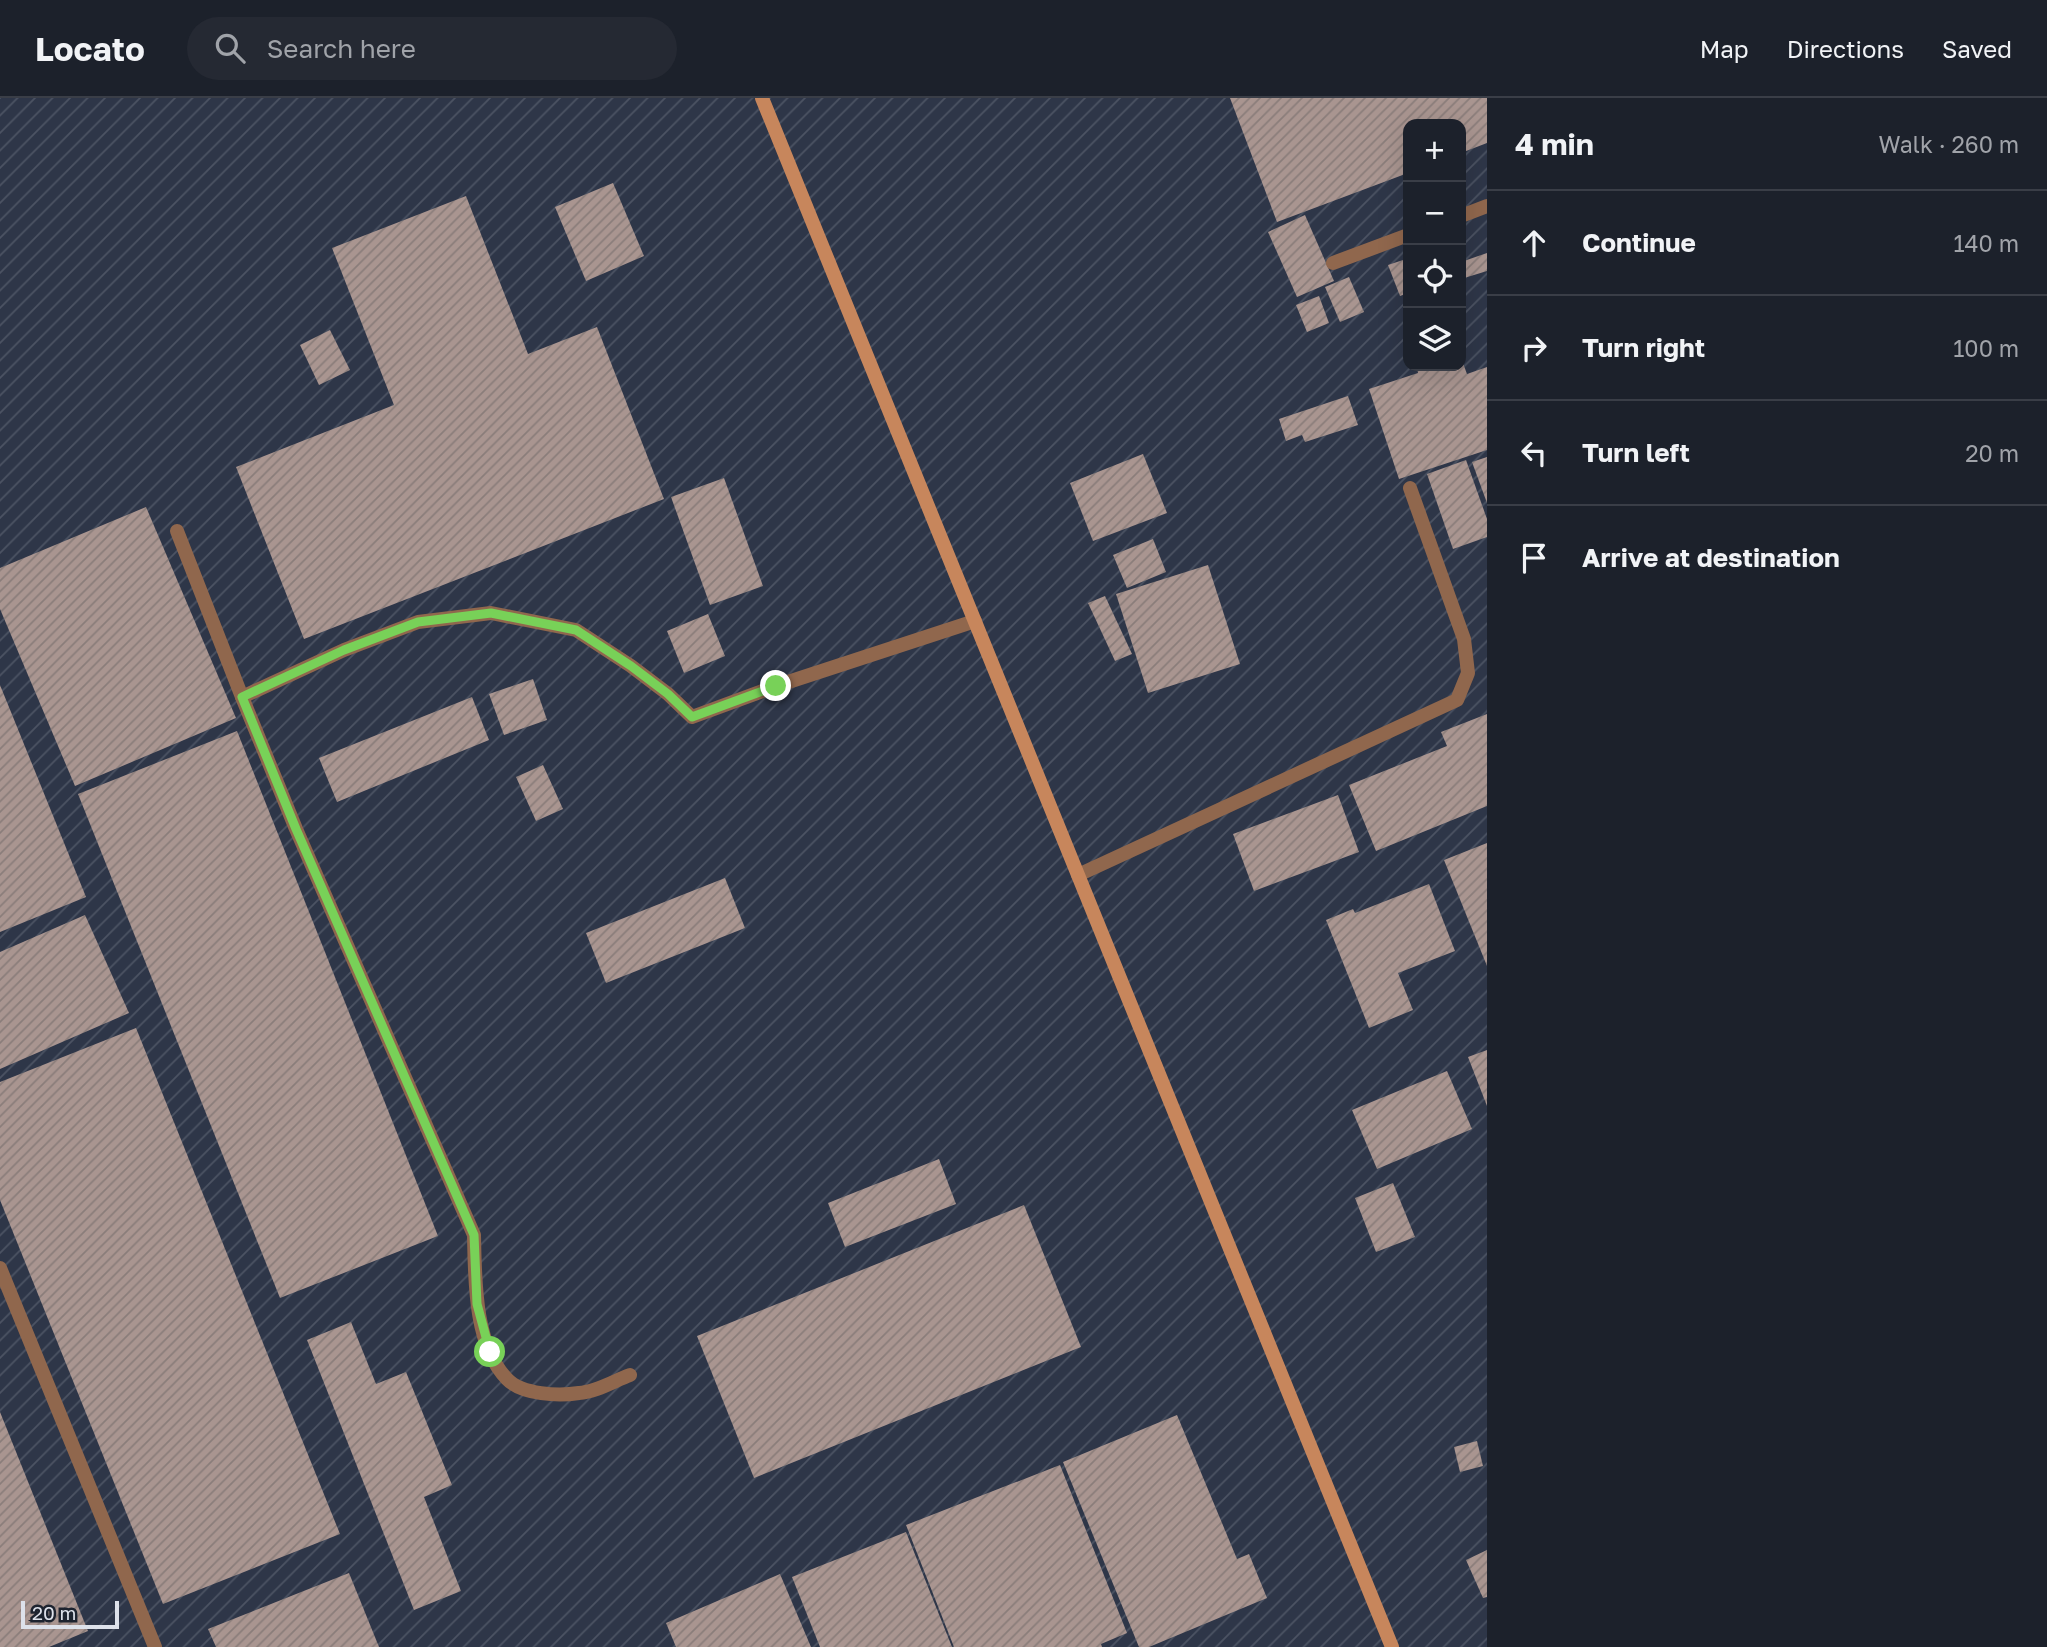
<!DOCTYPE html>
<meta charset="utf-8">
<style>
body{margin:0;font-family:"Golos Text",sans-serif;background:#252933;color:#f1f3f6}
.controls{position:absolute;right:21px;top:21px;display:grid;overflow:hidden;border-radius:14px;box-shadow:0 7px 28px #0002}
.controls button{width:63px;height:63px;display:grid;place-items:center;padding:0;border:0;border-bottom:2px solid #3a3e47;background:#1c212b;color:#f1f3f6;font:35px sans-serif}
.scale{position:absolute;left:21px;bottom:18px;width:98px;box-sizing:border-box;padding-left:7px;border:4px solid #dde1ea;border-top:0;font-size:19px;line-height:24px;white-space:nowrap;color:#dde1ea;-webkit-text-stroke:5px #1d232f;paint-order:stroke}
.stop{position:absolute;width:21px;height:21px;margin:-16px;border:5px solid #78d158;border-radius:50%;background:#fff}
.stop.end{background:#78d158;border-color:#fff;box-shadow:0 2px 7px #0008}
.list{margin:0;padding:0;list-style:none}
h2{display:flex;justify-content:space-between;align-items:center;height:91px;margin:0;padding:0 28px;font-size:30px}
h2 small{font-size:23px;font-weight:400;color:#a0a3a9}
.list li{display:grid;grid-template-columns:46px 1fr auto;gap:21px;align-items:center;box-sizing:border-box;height:105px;padding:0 28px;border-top:2px solid #3a3e47}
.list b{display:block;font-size:26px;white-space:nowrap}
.list em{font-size:23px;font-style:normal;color:#a0a3a9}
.icon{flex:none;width:38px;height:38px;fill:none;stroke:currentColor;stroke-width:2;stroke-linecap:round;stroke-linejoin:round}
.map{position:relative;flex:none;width:1487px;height:1549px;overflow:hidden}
header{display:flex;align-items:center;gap:42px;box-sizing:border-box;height:98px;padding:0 35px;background:#1c212b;border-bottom:2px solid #3a3e47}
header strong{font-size:33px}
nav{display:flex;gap:38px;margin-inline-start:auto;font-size:24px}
.search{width:490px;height:63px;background:#252933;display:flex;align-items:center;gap:18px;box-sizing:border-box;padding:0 24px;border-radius:38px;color:#a0a3a9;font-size:26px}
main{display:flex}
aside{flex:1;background:#1c212b}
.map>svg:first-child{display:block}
.industrial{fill:url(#industrial-furrows);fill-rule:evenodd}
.building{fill:url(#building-hatch)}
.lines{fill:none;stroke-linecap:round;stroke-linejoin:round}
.lane{stroke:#90674d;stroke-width:14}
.secondary{stroke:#c7865c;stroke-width:14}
.route{stroke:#78d158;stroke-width:9}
</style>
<header>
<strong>Locato</strong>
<div class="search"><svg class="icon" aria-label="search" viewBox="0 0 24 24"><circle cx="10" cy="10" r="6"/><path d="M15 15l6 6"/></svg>Search here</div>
<nav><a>Map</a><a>Directions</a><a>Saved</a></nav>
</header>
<main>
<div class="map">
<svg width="1487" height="1549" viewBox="0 0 1487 1549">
<defs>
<pattern id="industrial-furrows" width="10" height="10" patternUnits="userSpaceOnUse" patternTransform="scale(1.75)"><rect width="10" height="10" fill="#2e3648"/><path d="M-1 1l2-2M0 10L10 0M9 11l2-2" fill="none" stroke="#4c5363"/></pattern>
<pattern id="building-hatch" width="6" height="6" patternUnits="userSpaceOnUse" patternTransform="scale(1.75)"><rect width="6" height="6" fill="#a99590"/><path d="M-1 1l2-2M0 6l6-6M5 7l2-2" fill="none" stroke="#8a7d7a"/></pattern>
</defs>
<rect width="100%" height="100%" fill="#262c39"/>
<!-- industrial -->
<path class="industrial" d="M0,0h1487v1549h-1487zM1408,26h53v242h-53z"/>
<!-- building -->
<g class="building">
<polygon points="1230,0 1487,0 1487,45 1461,55 1461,26 1408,26 1408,75 1277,124"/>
<polygon points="613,85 644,158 586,183 555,109"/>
<polygon points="466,98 528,256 597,229 664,401 304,541 236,369 394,307 332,150"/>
<polygon points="1305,117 1334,183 1297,199 1268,134"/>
<polygon points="1487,155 1487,173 1461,181 1461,164"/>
<polygon points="1403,162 1408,175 1408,195 1400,198 1388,167"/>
<polygon points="1349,179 1364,214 1340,224 1325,189"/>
<polygon points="1319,198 1329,225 1307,234 1296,207"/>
<polygon points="330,232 350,272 319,287 300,247"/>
<polygon points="1461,260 1467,276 1487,269 1487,352 1399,381 1369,291 1418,275 1417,270 1423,268 1461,268"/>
<polygon points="1348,298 1358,327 1305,344 1302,337 1286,343 1279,321"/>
<polygon points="1143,356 1167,415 1093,443 1070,385"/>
<polygon points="1487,359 1487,405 1472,364"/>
<polygon points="1466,362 1487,421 1487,439 1453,451 1427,376"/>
<polygon points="724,380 763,488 710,507 671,399"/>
<polygon points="146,409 236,620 75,688 0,511 0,470"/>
<polygon points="1153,441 1166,474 1127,490 1113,457"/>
<polygon points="1208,467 1240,566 1148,595 1116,496"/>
<polygon points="1105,498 1132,556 1115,563 1088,505"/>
<polygon points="708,516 725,558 684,575 667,533"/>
<polygon points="533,581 547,622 504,637 489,596"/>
<polygon points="0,587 86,799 0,834"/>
<polygon points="472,599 489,642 337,704 319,660"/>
<polygon points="1487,616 1487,708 1376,753 1349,687 1447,648 1441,634"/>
<polygon points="237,633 438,1138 280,1200 78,696"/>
<polygon points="543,667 563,711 536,723 516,679"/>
<polygon points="1338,697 1359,754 1254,793 1233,736"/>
<polygon points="1487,745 1487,868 1444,762"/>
<polygon points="725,780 745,830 606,885 586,835"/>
<polygon points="1429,786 1455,853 1398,875 1413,912 1369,930 1326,822 1353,811 1355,815"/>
<polygon points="85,817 129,915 0,971 0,854"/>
<polygon points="136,930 340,1436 163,1506 0,1102 0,984"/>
<polygon points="1487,952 1487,1008 1468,959"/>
<polygon points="1447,973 1472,1031 1377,1071 1352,1012"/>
<polygon points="939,1061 956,1106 845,1149 828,1105"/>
<polygon points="1393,1085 1415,1139 1376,1154 1355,1100"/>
<polygon points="1024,1107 1081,1249 754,1380 697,1238"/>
<polygon points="351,1224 376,1286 406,1274 452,1387 424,1399 461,1493 414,1512 307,1242"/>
<polygon points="0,1314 88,1533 49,1549 0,1549"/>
<polygon points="1177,1317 1237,1461 1249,1456 1267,1500 1149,1549 1139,1549 1063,1364"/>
<polygon points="1477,1343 1483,1368 1460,1374 1454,1349"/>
<polygon points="1060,1367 1127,1535 1101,1546 1102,1549 954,1549 906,1427"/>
<polygon points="906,1434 952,1549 820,1549 792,1479"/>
<polygon points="1487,1452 1487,1499 1483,1500 1466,1462"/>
<polygon points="349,1475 379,1549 216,1549 208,1531"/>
<polygon points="780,1476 811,1549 676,1549 666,1525"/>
</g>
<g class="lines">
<!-- lane -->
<g class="lane">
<polyline points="1461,118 1487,108"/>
<polyline points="1333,165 1408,137"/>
<polyline points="177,433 242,599"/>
<polyline points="1078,777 1457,602 1468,575 1464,541 1410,390"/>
<polyline points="0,1170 155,1549"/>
<path d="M630,1277c-16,6 -34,17 -51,18 -20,3 -57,2 -72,-14 -33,-34 -32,-100 -33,-144l-178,-406 -54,-132 102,-47 74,-28 73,-9 85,17 55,36 37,28 24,23 84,-31 199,-65"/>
</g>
<!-- secondary -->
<polyline class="secondary" points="762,0 1392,1549"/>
</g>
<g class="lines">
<!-- route -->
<polyline class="route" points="490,1254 477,1206 474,1137 296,731 242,599 344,552 418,524 491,515 576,532 631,568 668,596 692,619 776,588"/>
</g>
</svg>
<div class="controls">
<button>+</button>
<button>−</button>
<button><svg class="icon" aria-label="locate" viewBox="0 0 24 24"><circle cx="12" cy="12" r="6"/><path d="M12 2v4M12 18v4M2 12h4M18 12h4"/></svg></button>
<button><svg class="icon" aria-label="layers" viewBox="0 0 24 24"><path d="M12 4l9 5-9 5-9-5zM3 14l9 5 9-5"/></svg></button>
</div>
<div class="scale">20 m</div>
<div class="stop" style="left:490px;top:1254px"></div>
<div class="stop end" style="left:776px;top:588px"></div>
</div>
<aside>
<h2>4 min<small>Walk · 260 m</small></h2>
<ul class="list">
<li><svg class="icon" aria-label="ahead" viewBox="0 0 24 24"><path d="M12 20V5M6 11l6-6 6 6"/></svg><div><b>Continue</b></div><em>140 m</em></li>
<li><svg class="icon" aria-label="right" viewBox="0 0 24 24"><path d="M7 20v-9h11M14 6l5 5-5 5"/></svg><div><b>Turn right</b></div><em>100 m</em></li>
<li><svg class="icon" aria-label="left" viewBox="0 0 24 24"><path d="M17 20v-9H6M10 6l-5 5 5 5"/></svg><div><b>Turn left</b></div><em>20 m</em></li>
<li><svg class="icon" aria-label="arrive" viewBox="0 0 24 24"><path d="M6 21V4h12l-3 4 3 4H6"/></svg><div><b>Arrive at destination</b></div></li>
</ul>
</aside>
</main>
